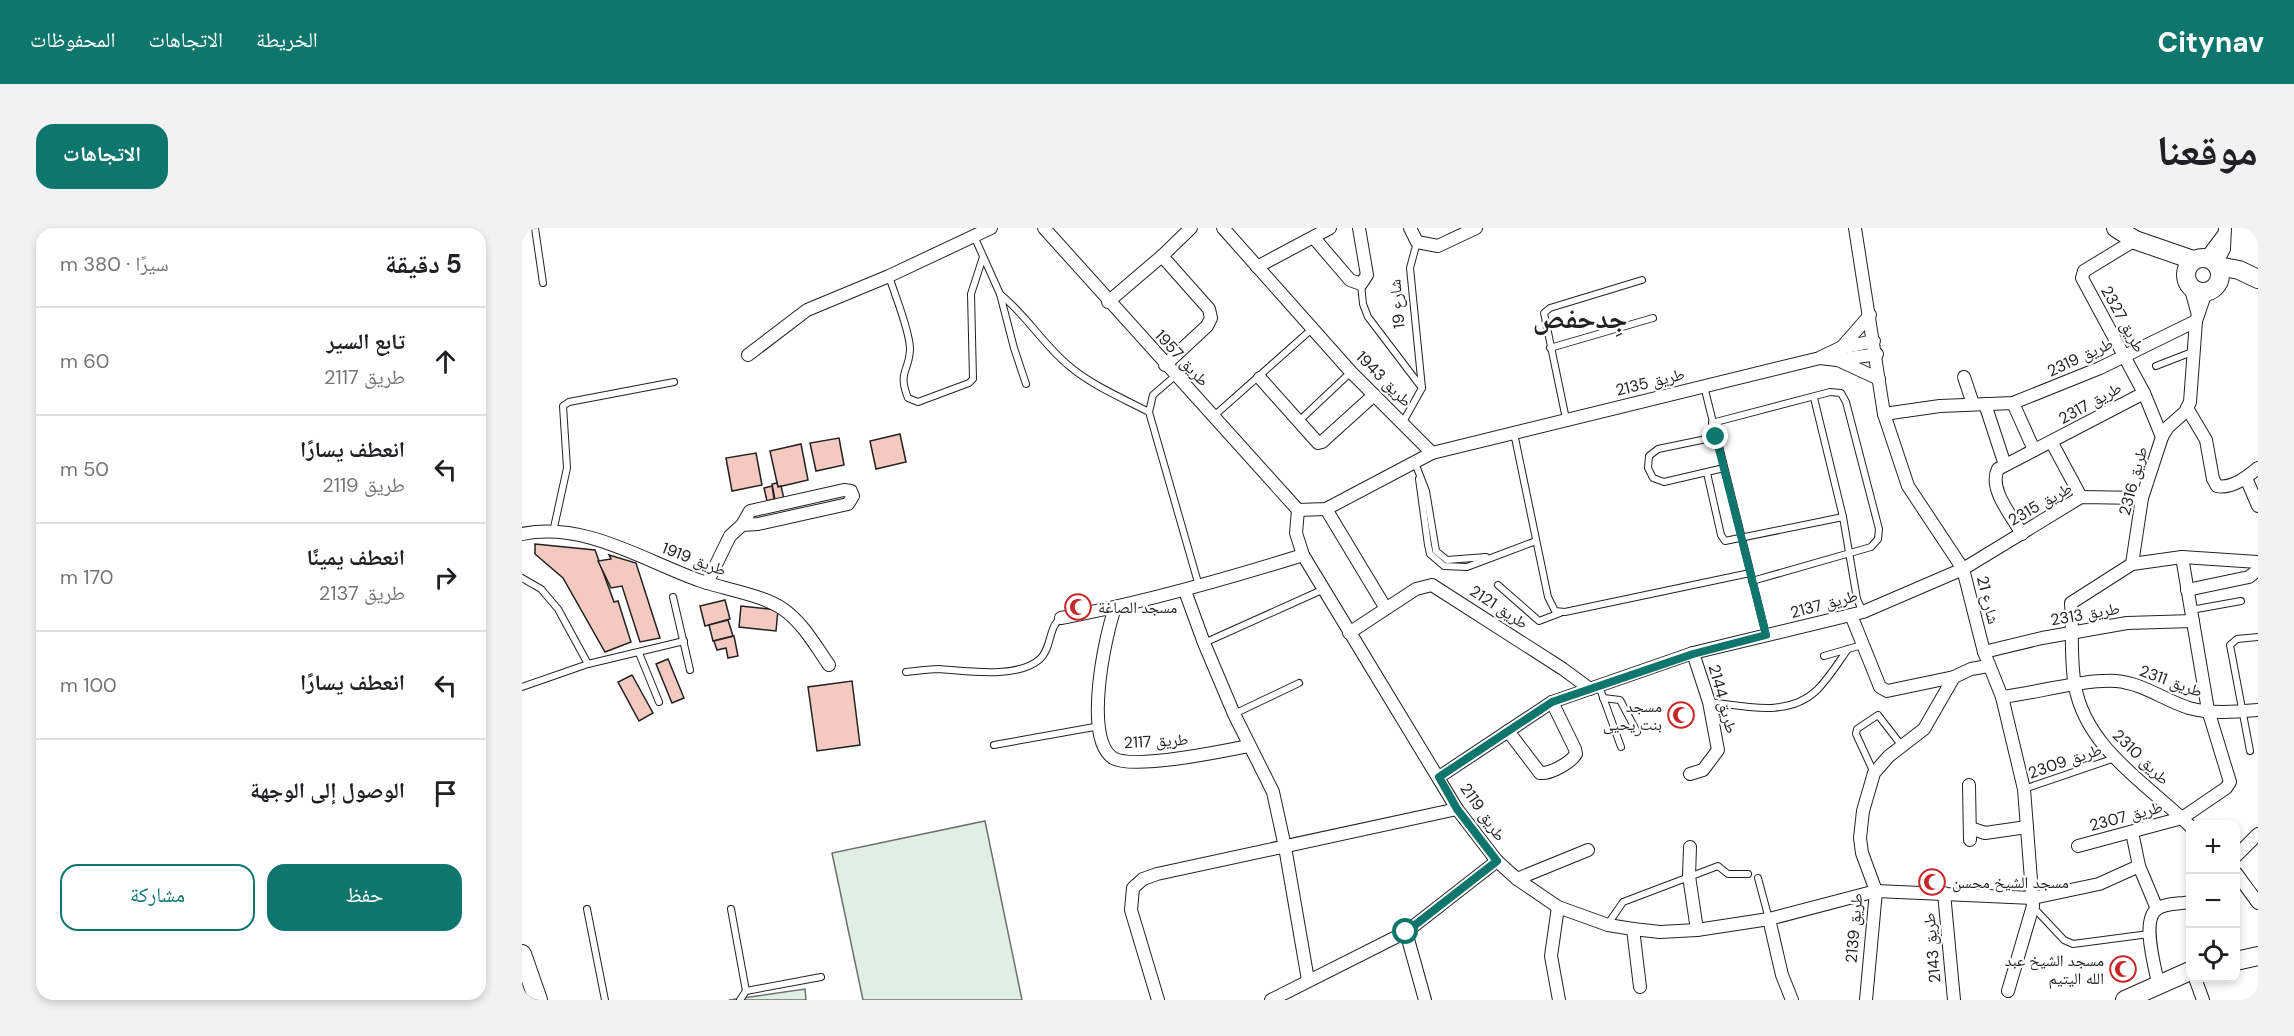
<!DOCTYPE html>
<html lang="ar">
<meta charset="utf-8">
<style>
body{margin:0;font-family:"DM Sans","Noto Naskh Arabic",sans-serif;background:#f2f2f2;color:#202124;direction:rtl}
.controls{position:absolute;right:18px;bottom:18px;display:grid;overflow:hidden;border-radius:12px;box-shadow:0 3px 9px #0003}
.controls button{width:54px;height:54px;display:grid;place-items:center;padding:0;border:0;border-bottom:2px solid #e0e0e0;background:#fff;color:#202124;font:30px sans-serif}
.stop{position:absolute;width:18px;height:18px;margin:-14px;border:4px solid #0f766e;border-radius:50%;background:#fff}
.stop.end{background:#0f766e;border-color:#fff;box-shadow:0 2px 6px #0008}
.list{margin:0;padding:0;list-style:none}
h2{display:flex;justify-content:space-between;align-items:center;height:78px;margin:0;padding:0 24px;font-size:26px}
h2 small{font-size:20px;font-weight:400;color:#757577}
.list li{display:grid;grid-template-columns:39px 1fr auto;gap:18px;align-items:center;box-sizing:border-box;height:108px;padding:0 24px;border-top:2px solid #e0e0e0}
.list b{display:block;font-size:22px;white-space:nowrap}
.list p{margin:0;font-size:20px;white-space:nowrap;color:#757577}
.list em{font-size:20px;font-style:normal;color:#757577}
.actions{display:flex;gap:12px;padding:18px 24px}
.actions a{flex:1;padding:14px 0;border:2px solid #0f766e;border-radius:18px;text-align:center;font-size:21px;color:#0f766e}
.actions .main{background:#0f766e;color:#fff}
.icon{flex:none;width:33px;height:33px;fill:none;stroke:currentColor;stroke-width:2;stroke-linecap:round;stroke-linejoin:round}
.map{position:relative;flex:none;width:1736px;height:772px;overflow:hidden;direction:ltr;border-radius:18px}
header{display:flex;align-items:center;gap:36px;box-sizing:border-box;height:84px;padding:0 30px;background:#0f766e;color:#fff}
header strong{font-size:28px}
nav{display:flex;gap:33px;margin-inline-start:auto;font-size:21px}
.intro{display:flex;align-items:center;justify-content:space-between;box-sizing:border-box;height:144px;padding:0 36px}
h1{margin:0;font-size:42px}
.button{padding:15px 27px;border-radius:18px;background:#0f766e;color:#fff;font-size:21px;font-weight:700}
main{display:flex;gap:36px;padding:0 36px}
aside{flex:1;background:#fff;border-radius:18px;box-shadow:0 3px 9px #0003}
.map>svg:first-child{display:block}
.green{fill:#e0efe3;stroke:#6f6f6f;stroke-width:1.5}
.building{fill:#f3c9c0;stroke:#222;stroke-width:1.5}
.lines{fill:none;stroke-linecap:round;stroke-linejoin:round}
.lane-casing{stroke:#222;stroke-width:8}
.street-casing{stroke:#222;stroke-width:14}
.secondary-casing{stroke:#222;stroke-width:20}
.lane{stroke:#fff;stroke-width:6}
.street{stroke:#fff;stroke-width:12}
.secondary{stroke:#fff;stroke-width:18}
.route{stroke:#0f766e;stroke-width:8}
.labels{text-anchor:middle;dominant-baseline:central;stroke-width:4.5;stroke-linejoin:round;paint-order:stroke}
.street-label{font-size:16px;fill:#222;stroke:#fff}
.poi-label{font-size:16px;fill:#222;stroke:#fff;text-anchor:start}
.town-label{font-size:28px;font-weight:bold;fill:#222;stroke:#fff}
</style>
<header>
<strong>Citynav</strong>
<nav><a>الخريطة</a><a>الاتجاهات</a><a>المحفوظات</a></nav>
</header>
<div class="intro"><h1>موقعنا</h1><a class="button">الاتجاهات</a></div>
<main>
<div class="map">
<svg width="1736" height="772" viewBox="0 0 1736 772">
<rect width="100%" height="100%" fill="#fff"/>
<!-- green -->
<g class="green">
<polygon points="463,593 500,772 341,772 310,625"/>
<polygon points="283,761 284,772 207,772"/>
</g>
<!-- building -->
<g class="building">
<polygon points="378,206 384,234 354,241 348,213"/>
<polygon points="317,210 322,237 294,243 288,215"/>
<polygon points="279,216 286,252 256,259 248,223"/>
<polygon points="234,225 240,257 210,263 204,230"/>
<polygon points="255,255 256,259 259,258 262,271 253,272 250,256"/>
<polygon points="250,258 252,271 245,273 242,260"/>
<polygon points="13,316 73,322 92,374 96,373 109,414 83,424 41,350 13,326"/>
<polygon points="87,327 114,335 138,410 118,414 100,358 89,360 76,333 89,331"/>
<polygon points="203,372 208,391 183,398 178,378"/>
<polygon points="219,378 256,382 254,403 217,399"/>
<polygon points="206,392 211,408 191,413 187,397"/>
<polygon points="212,408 216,428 206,430 204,420 195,422 192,413"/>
<polygon points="146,431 162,470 150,475 134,436"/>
<polygon points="110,447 131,485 117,493 96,454"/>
<polygon points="330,453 338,517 295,523 286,459"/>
</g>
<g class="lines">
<!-- lane casing -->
<g class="lane-casing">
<g id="lane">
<polyline points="13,0 21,55"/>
<polyline points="452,8 478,66 492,120 504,156"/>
<path d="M367,48c6,20 20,52 21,72 0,23 -13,23 -2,50l10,4 51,-19 4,-4 -2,-85 12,-37"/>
<polyline points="839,56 841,76 846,89 900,160"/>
<path d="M478,66c26,21 43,50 68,71 23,20 54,33 81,47"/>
<polyline points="1028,120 1131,90"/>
<polyline points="1634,138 1670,124"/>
<polyline points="653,148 631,167 627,184 677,358"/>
<polyline points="1182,158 1244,407"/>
<polyline points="1292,170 1321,289 1335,371 1341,384"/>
<polyline points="693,187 791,100"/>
<polyline points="1044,191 1022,85 1028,80 1120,52"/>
<polyline points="777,193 829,144"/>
<polyline points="881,194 900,160 888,40 895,14"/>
<polyline points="1190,195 1308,164 1319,165 1324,174 1357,301 1356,311 1349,319 1230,353"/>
<polyline points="992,205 1026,369 1033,383 1043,384 1228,345"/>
<polyline points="1194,209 1136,221 1127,228 1126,240 1131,250 1142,254 1202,240"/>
<polyline points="893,235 904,263 914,323 925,332 964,329"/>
<polyline points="1185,245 1199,307 1203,313 1321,289"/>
<polyline points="897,251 906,317 908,326 922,338 945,339 1014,313"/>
<polyline points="31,304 45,240 41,178 47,174 152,154"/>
<polyline points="0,350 19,361 36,381 66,436 162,413"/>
<polyline points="976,357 1017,393 1038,385"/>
<polyline points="151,369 168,442"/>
<polyline points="1669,382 1719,373"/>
<polyline points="682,415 800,362"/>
<polyline points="117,425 137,474"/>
<polyline points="1302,428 1340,417"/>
<path d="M384,444c11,-1 23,-3 33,-3 28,2 79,10 101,-10 12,-11 8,-32 21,-41"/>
<polyline points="1077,458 1099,519"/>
<polyline points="0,459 66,436"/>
<polyline points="1081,470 1098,472 1115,504"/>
<path d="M1187,474c36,4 79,16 108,-12 12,-12 21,-27 31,-41"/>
<polyline points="712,486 777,455"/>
<polyline points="472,517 578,498"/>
<polyline points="1728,523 1708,417 1715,411 1736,409"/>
<polyline points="1352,545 1334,506 1335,501 1356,487 1380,518"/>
<polyline points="1502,561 1593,530"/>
<polyline points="1236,650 1247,691"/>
<polyline points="1511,679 1542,712 1551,716 1627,706"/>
<polyline points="65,681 83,772"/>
<polyline points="209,681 224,763"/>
<polyline points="1086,696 1101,674 1196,638 1206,646 1226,646"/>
<polyline points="218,772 224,763 299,749"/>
</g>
</g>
<!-- street casing -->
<g class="street-casing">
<g id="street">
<polyline points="522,0 776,282"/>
<polyline points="701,0 829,144 910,225"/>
<polyline points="888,0 895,14 916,18 954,0"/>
<polyline points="1333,0 1362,186 1386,258 1441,341 1462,424 1480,469 1502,561 1511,678 1486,763"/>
<polyline points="792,10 828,52 839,56 845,47 837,0"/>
<polyline points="1613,12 1562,43 1560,50 1622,165 1640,209"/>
<polyline points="640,28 687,81 689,90 685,98 643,137"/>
<polyline points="1684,30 1702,6"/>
<polyline points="1694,36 1702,21 1703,0"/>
<polyline points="735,39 808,0"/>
<polyline points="1668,58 1676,87"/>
<polyline points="586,74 640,28 669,0"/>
<polyline points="1319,120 1348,87"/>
<polyline points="226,127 285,82 367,48 469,0"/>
<polyline points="1299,129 1318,120 1352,113"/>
<polyline points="1316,132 1357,151"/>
<polyline points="1442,149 1451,176"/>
<polyline points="738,150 796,215 800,214 852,167"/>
<polyline points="1491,175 1512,222"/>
<polyline points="1463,176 1483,237"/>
<path d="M1665,180l19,32 7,39 4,7c15,3 30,-9 41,-18"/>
<polyline points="1362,186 1418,178 1491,175 1578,140 1674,93"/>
<polyline points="1530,215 1559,269"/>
<polyline points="1724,250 1736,278"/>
<polyline points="804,281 863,379"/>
<polyline points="776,282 774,305 781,327 935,581 975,633 995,651 1036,679 1086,697 1111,701 1138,704 1175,702 1247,691 1354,663 1511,670 1577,656 1617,638"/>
<polyline points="776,282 804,281 910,225 1298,130 1315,132 1355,126"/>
<path d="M0,306c63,-13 122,27 179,47 23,8 62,14 82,28 20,14 32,36 46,56"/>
<path d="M1500,306c-10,-18 -34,-45 -24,-65l146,-76"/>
<polyline points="1610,336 1620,270 1640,209 1646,199 1663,184 1668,174 1674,93 1684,64"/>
<polyline points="185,355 208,308 220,297 236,296 326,276 331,268 329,263 322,262 228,283 220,297"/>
<polyline points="1665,362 1727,349 1736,342"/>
<polyline points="663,363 682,415 712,486 751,564 763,619 786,752"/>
<path d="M593,380c-10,28 -32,131 -2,150 20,12 111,-7 136,-12"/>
<polyline points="1329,387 1358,459 1365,463 1432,449"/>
<path d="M539,390c82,-15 162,-38 242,-63"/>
<polyline points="827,405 894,361 910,357 1041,441 1068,461"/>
<polyline points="1462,424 1520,410 1605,395 1671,393"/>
<path d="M1480,469c34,-4 82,-18 114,-16 26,2 48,19 73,27 21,6 47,4 69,2"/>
<path d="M986,503l32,42c11,1 30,-10 36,-19l-1,-5 -23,-47"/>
<polyline points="1168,546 1181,542 1196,522 1187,474 1171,425"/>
<polyline points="917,549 1030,474 1171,425 1341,384 1441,341 1559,269 1620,270"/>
<polyline points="1447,557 1448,612"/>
<path d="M1668,598c-41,-41 -104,-77 -115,-140 -5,-26 -2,-56 -4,-83l61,-39 50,-7 76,5"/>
<polyline points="1448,600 1463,605 1505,599"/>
<polyline points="1610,604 1617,638 1635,681"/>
<polyline points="1556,618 1660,590 1704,560 1708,554 1686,482 1660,329"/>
<polyline points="1168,619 1167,648 1175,702"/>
<polyline points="1714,628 1736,606"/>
<polyline points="1714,645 1736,675"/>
<polyline points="995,651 1066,622"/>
<polyline points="1422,665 1432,772"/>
<polyline points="1036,679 1029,728 1037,772"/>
<polyline points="1247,691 1260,747 1270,772"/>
<polyline points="1111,701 1118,759"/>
<polyline points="884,704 903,772"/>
<polyline points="1673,750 1681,772"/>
<path d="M1636,755c-3,-16 -17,-63 -1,-74 8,-6 24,-5 33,-7"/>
<polyline points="636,772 609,682 611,660 621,651 635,646 935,581"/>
<polyline points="749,772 884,704 975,633"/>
<polyline points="1344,772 1354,663 1340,625 1338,610 1341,583 1352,545 1367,528 1402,501 1432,449 1449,441 1466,438"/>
</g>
</g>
<!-- secondary casing -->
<g class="secondary-casing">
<g id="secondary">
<polyline points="1594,0 1613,12 1671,32"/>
<circle cx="1681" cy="47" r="17"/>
<polyline points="1696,38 1717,42 1736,51"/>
<polyline points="0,726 16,772"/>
<polyline points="1714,733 1736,728"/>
<polyline points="1603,772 1668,743"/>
</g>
</g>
<!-- lane -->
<use href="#lane" class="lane"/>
<!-- street -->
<use href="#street" class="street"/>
<!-- secondary -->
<use href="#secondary" class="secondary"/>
</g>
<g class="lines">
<!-- route -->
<polyline class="route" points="884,704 975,633 935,581 917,549 1030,474 1171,426 1244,407 1194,209"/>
</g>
<!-- icons -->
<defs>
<g id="mosque-ring" transform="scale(1.35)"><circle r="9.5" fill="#fff" stroke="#c62828" stroke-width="1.5"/><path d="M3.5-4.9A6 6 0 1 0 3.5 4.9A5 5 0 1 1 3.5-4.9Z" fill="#c62828"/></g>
</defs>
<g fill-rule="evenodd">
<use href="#mosque-ring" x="556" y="379"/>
<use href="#mosque-ring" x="1159" y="487"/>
<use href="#mosque-ring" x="1410" y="654"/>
<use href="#mosque-ring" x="1601" y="741"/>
</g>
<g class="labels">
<!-- street labels -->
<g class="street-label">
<text transform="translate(875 76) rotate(-95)">شارع 19</text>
<text transform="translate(1601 91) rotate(61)">طريق 2327</text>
<text transform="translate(1558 129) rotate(-25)">طريق 2319</text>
<text transform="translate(660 130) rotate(47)">طريق 1957</text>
<text transform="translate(862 151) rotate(45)">طريق 1943</text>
<text transform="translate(1128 154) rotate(-14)">طريق 2135</text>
<text transform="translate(1568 175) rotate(-29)">طريق 2317</text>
<text transform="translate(1611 253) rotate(-75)">طريق 2316</text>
<text transform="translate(1518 276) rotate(-30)">طريق 2315</text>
<text transform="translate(172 331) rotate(21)">طريق 1919</text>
<text transform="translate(1466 372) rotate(76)">شارع 21</text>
<text transform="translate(1302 376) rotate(-15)">طريق 2137</text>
<text transform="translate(977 379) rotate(33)">طريق 2121</text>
<text transform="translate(1563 386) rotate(-10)">طريق 2313</text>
<text transform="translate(1649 453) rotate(20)">طريق 2311</text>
<text transform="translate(1201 471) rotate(75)">طريق 2144</text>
<text transform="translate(634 513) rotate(-3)">طريق 2117</text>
<text transform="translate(1619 529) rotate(44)">طريق 2310</text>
<text transform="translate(1543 533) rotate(-19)">طريق 2309</text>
<text transform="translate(961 584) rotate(55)">طريق 2119</text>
<text transform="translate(1604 588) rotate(-15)">طريق 2307</text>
<text transform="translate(1332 700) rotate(-85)">طريق 2139</text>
<text transform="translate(1410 720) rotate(-95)">طريق 2143</text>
</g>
<!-- poi labels -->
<g class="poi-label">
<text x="576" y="379">مسجد الصاغة</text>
<text x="1140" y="478" text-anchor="end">مسجد<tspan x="1140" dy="18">بنت يحيى</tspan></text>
<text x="1430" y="654">مسجد الشيخ محسن</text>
<text x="1582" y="732" text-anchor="end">مسجد الشيخ عبد<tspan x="1582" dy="18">الله اليتيم</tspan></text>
</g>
<!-- town labels -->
<g class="town-label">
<text x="1058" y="90">جِدحفص</text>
</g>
</g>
</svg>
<div class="controls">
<button>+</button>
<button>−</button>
<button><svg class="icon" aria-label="locate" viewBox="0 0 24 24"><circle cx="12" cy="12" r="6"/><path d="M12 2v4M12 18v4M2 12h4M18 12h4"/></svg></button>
</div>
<div class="stop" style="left:884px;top:704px"></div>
<div class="stop end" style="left:1194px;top:209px"></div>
</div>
<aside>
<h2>5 دقيقة<small>سيرًا · 380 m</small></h2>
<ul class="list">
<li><svg class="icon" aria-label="ahead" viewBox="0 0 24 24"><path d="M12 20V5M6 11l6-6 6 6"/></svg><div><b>تابع السير</b><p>طريق 2117</p></div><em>60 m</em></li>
<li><svg class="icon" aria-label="left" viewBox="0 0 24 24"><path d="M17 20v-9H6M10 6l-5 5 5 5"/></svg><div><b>انعطف يسارًا</b><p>طريق 2119</p></div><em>50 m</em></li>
<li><svg class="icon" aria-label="right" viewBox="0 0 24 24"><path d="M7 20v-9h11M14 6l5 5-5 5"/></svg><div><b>انعطف يمينًا</b><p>طريق 2137</p></div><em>170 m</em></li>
<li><svg class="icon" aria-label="left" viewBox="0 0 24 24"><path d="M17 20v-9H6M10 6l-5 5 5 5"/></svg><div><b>انعطف يسارًا</b></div><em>100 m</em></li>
<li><svg class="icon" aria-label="arrive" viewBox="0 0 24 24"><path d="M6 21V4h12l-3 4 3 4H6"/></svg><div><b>الوصول إلى الوجهة</b></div></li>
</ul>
<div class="actions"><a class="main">حفظ</a><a>مشاركة</a></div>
</aside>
</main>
